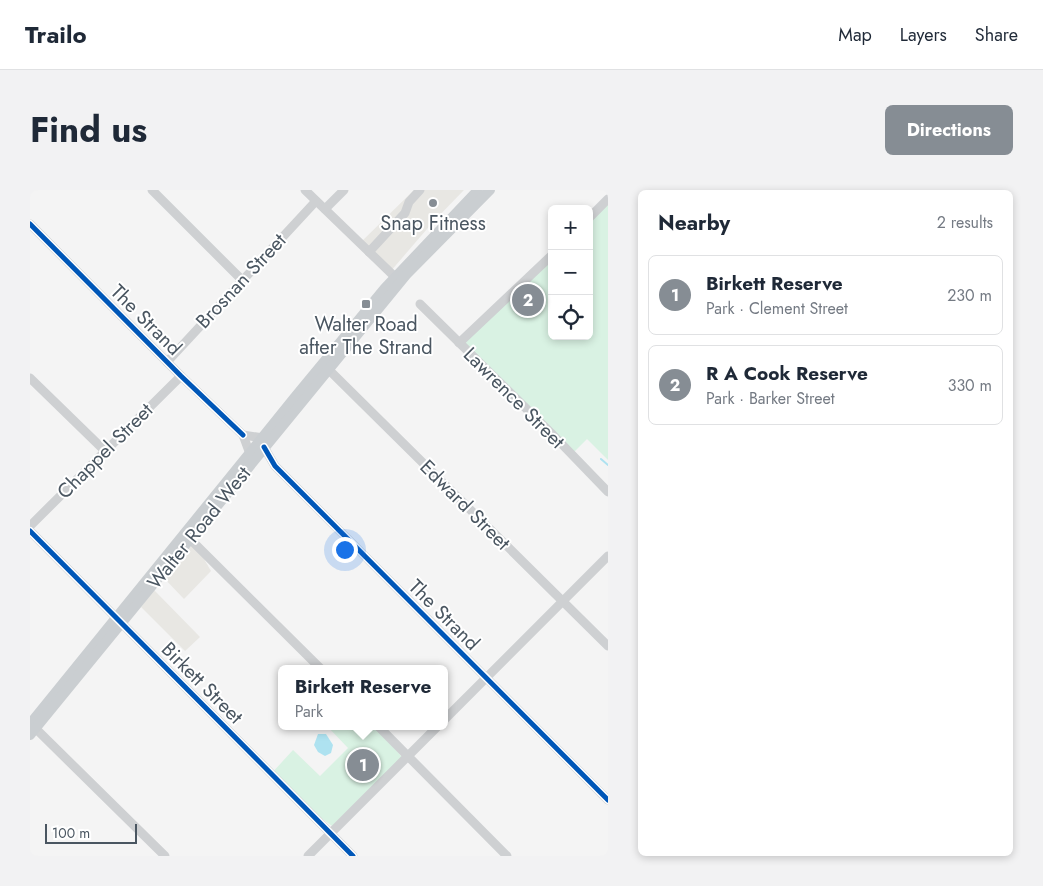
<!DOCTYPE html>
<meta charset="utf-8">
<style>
body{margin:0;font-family:Jost,sans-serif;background:#f2f2f3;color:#1f2937}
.controls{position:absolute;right:15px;top:15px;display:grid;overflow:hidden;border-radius:8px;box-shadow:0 2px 8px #0003}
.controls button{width:45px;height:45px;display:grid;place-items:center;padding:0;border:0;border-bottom:1px solid #e0e1e3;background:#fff;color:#1f2937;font:25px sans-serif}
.scale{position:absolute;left:15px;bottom:12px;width:92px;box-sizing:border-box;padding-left:5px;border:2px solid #4a5661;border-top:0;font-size:14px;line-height:18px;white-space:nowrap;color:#4a5661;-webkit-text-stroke:4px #fff;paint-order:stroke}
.you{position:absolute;left:314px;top:359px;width:18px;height:18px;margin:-12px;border:4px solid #fff;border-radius:50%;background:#1a73e8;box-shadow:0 0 0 8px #1a73e833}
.badge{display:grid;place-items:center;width:32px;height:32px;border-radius:50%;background:#868d94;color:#fff;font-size:16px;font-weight:700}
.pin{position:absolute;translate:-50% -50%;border:2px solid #fff;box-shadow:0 1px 5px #0006}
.popup{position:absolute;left:248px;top:475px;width:170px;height:65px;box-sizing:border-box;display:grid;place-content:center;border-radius:8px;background:#fff;filter:drop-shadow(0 1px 4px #0005);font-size:16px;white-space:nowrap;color:#747a83}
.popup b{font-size:19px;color:#1f2937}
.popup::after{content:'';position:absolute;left:50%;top:100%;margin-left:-10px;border:10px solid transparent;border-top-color:#fff}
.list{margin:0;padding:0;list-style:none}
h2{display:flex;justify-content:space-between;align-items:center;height:65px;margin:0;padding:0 20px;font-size:21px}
h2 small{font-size:16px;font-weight:400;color:#747a83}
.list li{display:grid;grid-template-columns:32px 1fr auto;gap:15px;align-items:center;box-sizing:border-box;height:80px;margin:0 10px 10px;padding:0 10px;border:1px solid #e0e1e3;border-radius:8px}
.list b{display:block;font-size:19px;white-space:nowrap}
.list p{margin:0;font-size:16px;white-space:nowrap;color:#747a83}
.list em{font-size:16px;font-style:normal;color:#747a83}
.icon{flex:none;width:28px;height:28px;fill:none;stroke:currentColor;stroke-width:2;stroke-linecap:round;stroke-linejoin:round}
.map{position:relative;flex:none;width:578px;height:666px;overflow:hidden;border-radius:8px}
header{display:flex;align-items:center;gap:30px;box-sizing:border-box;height:70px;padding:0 25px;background:#fff;border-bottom:1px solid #e0e1e3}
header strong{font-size:24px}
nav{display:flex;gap:28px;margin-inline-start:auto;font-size:18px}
.intro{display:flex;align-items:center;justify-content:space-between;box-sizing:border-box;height:120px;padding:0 30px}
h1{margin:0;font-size:35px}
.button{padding:12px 22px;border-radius:8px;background:#868d94;color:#fff;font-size:18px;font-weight:700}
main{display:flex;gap:30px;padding:0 30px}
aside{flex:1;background:#fff;border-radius:8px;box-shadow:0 2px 8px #0003}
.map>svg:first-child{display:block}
.commercial{fill:#e8e7e3}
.green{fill:#d9f2e3}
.water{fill:#aee2f0}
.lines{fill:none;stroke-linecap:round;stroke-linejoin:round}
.stream{stroke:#aee2f0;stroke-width:2}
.minor{stroke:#ced0d2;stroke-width:9}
.major{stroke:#caced1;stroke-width:10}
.cycleway-casing{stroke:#fff;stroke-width:8}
.cycleway{stroke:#0057b8;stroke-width:5}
.poi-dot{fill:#868d94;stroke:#fff;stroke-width:2}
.labels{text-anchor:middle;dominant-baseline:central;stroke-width:4;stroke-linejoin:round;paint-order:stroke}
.poi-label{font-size:20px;fill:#4a5661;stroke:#fff}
.street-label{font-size:20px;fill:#4a5661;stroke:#fff}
</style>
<header>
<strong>Trailo</strong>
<nav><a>Map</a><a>Layers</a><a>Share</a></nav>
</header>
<div class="intro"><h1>Find us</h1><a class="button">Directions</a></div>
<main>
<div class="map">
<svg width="578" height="666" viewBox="0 0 578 666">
<rect width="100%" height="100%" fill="#f4f4f4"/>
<!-- commercial -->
<g class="commercial">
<polygon points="384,0 434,0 403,32 360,82 330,53"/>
<polygon points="164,352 181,381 154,409 134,388"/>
<polygon points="124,400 170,447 155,461 111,417"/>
</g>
<!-- green -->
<g class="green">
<polygon points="578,9 578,270 557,249 542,264 429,153 522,65 522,146 559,146 559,28"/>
<polygon points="297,536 345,536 372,567 302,636 267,610 241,584 263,560 290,586 318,558"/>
</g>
<!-- water -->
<polygon class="water" points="288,544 296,544 303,555 301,563 295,566 288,562 284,555"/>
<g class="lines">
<!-- stream -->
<polyline class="stream" points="571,269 578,275"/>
<!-- minor -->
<g class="minor">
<polyline points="122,0 212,90"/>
<polyline points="275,0 365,87"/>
<polyline points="295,19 314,0"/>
<polyline points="559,28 578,9"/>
<polyline points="0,34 151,186 213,245 220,264"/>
<polyline points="339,62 375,23 379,12 390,0"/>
<polyline points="390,114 523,245 578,302"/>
<polyline points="429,153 522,65"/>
<polyline points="137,172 286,11"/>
<polyline points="294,175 578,456"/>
<polyline points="0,188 75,261"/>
<polyline points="213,245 233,248"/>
<polyline points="234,257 245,276 578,610"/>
<polyline points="0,336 151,186"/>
<polyline points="0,341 323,666"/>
<polyline points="156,345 291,479"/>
<polyline points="414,530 578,366"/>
<polyline points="2,535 135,666"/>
<polyline points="348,536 477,666"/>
<polyline points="278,666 408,536"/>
</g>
<!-- major -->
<g class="major">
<polyline points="0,534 265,207 355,98 448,0"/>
<polyline points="0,545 376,85 460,0"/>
</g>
<!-- cycleway casing -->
<g class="cycleway-casing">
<g id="cycleway">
<polyline points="0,34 151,186 213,245"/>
<polyline points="234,257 245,276 578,610"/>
<polyline points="0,341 323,666"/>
</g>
</g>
<!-- cycleway -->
<use href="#cycleway" class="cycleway"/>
</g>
<!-- markers -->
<g class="poi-dot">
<circle cx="403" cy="13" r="5"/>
<rect x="331" y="109" width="10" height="10" rx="2.5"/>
</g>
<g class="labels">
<!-- poi labels -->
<g class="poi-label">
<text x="403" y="33">Snap Fitness</text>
<text x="336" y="134">Walter Road<tspan x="336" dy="23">after The Strand</tspan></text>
</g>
<!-- street labels -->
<g class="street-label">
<text transform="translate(211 91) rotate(-47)">Brosnan Street</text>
<text transform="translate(116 130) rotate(45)">The Strand</text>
<text transform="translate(484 208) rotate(45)">Lawrence Street</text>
<text transform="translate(75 261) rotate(-45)">Chappel Street</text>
<text transform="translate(435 315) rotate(45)">Edward Street</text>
<text transform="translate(169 338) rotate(-51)">Walter Road West</text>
<text transform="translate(414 425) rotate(45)">The Strand</text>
<text transform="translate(172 493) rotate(45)">Birkett Street</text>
</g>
</g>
</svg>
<div class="controls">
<button>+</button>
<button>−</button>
<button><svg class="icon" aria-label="locate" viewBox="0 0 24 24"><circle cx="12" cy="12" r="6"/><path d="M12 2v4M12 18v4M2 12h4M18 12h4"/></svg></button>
</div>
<div class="scale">100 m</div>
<div class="you"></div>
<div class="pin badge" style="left:333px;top:575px">1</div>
<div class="popup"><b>Birkett Reserve</b>Park</div>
<div class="pin badge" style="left:498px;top:110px">2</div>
</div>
<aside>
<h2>Nearby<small>2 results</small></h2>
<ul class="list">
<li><span class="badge">1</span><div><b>Birkett Reserve</b><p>Park · Clement Street</p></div><em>230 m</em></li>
<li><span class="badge">2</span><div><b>R A Cook Reserve</b><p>Park · Barker Street</p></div><em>330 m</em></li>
</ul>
</aside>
</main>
